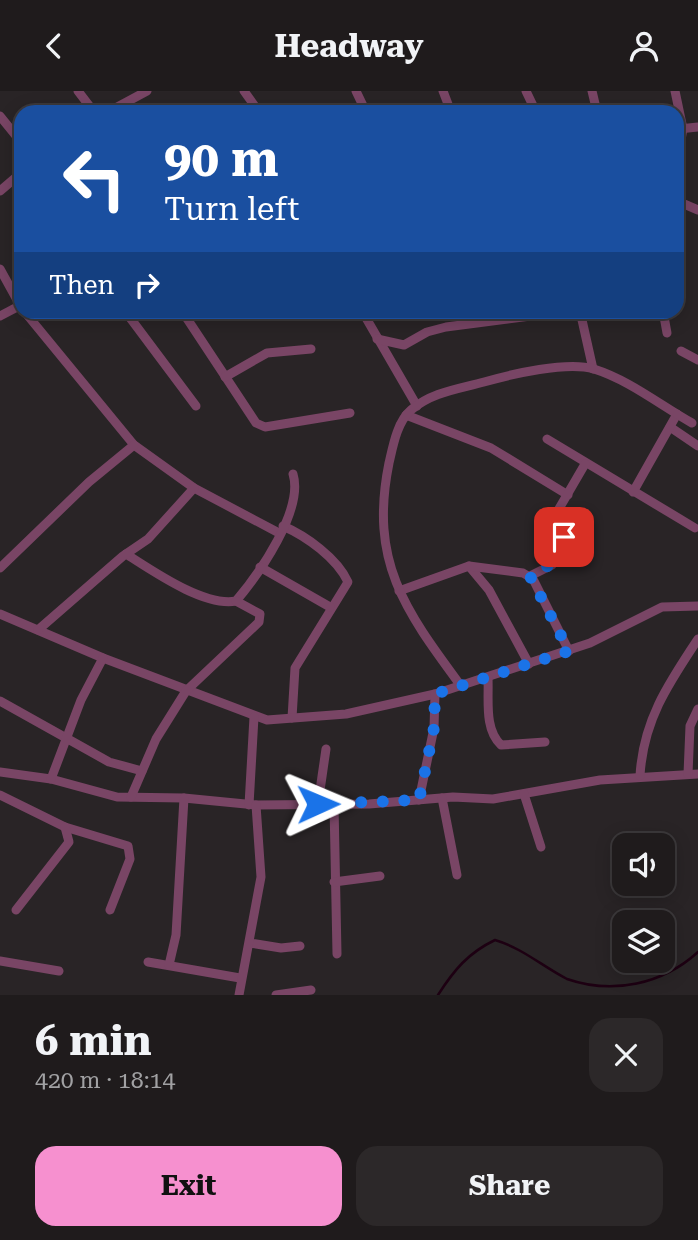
<!DOCTYPE html>
<html lang="en">
<head>
<meta charset="utf-8">
<style>
  :root { --surface:#1f1b1c; --page:#2c2829; --text:#f1f3f6; --muted:#a1a1a3; --line:#3c393b; --accent:#f690cf }
  body { margin:0; font-family:"Roboto Serif",serif; background:var(--page); color:var(--text); height:100vh; display:flex; flex-direction:column; font-size:26px; white-space:nowrap }
  * { box-sizing:border-box; margin:0 }
  p { font-size:23px; color:var(--muted) }
  .icon { flex:none; width:38px; height:38px; fill:none; stroke:currentColor; stroke-width:2; stroke-linecap:round; stroke-linejoin:round }
  .map { position:relative; height:904px; overflow:hidden }
  .panel { display:flex; flex-direction:column; background:var(--surface); flex:1 }
  .panel>* { flex:none }
  .hud { position:absolute; left:14px; top:14px; width:670px; height:214px; border-radius:21px; box-shadow:0 4px 18px #0003,0 0 0 2px var(--line); background:#1a4fa0; color:#fff; overflow:hidden }
  .tools { position:absolute; left:612px; top:742px; display:grid; gap:14px }
  .tools a { display:grid; place-items:center; width:63px; height:63px; border-radius:14px; background:var(--surface); box-shadow:0 4px 18px #0003,0 0 0 2px var(--line); font-size:35px }
  .pin { position:absolute; display:grid; place-items:center; width:60px; height:60px; color:#fff; margin:-30px; border-radius:14px; box-shadow:0 4px 10px #0006 }
  .me { position:absolute; width:77px; margin:-38px; rotate:89deg; stroke-linejoin:round; filter:drop-shadow(0 0 5px #0008) }
  .turn { display:flex; align-items:center; gap:24px; height:147px; padding:0 35px; font-size:32px }
  .turn .icon { width:91px; height:91px; stroke-width:2.5 }
  .turn b { display:block; font-size:49px; line-height:60px }
  .then { display:flex; align-items:center; height:66px; padding:0 35px; background:#0003; gap:14px; font-size:26px }
  .round { display:grid; place-items:center; flex:none; width:74px; height:74px; border-radius:21px; background:var(--page) }
  .headline { display:flex; align-items:center; justify-content:space-between; height:119px; padding:0 35px }
  h1 { font-size:42px; font-weight:700; line-height:52px }
  .button { display:flex; gap:14px; margin-top:auto; padding:14px 35px }
  .button a { flex:1; height:80px; border-radius:21px; background:var(--accent); color:#111; font-size:28px; font-weight:700; line-height:80px; text-align:center }
  .button a+a { background:var(--page); color:var(--text) }
  header { display:flex; justify-content:space-between; align-items:center; height:91px; padding:0 35px; background:var(--surface); font-size:32px; font-weight:700 }
  .map>svg:first-child { display:block }
  .lines { fill:none; stroke-linecap:round; stroke-linejoin:round }
  .stream { stroke:#1d0012; stroke-width:2.5 }
  .minor { stroke:#794565; stroke-width:9 }
  .route { stroke:#1a73e8; stroke-width:12; stroke-dasharray:0 21.6 }
</style>
</head>
<body>
<header><svg class="icon" aria-label="back" viewBox="0 0 24 24"><path d="M15 5l-7 7 7 7"/></svg>Headway<svg class="icon" aria-label="person" viewBox="0 0 24 24"><circle cx="12" cy="8" r="4"/><path d="M4 21q1-7 8-7t8 7"/></svg></header>
<div class="map">
<svg width="698" height="904" viewBox="0 0 698 904">
  <rect width="100%" height="100%" fill="#292426"/>
  <g class="lines">
    <path class="stream" d="M438,904C454,879 468,862 495,849C522,857 542,875 567,888C613,904 663,893 698,861"/>
    <g class="minor">
      <path d="M78,0L94,21"/>
      <path d="M244,0L259,21"/>
      <path d="M356,0L366,21"/>
      <path d="M443,0L451,21"/>
      <path d="M526,0L536,21"/>
      <path d="M592,0L597,21"/>
      <path d="M675,0L683,38L677,70"/>
      <path d="M108,21L147,0"/>
      <path d="M0,25L21,51"/>
      <path d="M679,38L698,36"/>
      <path d="M0,100L21,82"/>
      <path d="M677,110L698,119"/>
      <path d="M0,178L21,216"/>
      <path d="M24,220L134,354L194,397L279,442"/>
      <path d="M125,220L196,315"/>
      <path d="M182,220L256,332L265,336L350,322"/>
      <path d="M362,220L417,315"/>
      <path d="M580,220L593,278"/>
      <path d="M663,220L667,242"/>
      <path d="M0,225L21,214"/>
      <path d="M377,248L404,254L427,241L446,236L569,220"/>
      <path d="M681,260L698,269"/>
      <path d="M225,286L267,262L311,258"/>
      <path d="M406,324L491,357L568,404"/>
      <path d="M670,336L698,355"/>
      <path d="M547,348L695,437"/>
      <path d="M633,401L677,323"/>
      <path d="M283,435C306,445 337,467 348,491L295,577L292,627"/>
      <path d="M126,463C153,480 204,516 236,510C259,483 304,419 293,383"/>
      <path d="M469,475L489,499L529,573"/>
      <path d="M260,476L330,516"/>
      <path d="M0,477L89,391L134,354"/>
      <path d="M530,485L552,474L564,452L553,428L585,373"/>
      <path d="M399,500L469,475L523,482L533,488L569,560"/>
      <path d="M0,523L103,567L267,629L346,623L435,603L590,552L662,516L698,515"/>
      <path d="M38,539L123,465L148,448L194,397"/>
      <path d="M488,587C489,609 484,638 501,654L545,651"/>
      <path d="M461,595C405,519 369,471 389,372C393,355 397,331 411,319C432,301 459,298 484,291C512,283 567,270 594,278C629,289 660,314 692,332"/>
      <path d="M0,610L109,671L142,680"/>
      <path d="M0,681L51,688L117,706L184,707L256,714L369,713L453,706L493,708L600,689L698,683"/>
      <path d="M688,683L690,635L698,618"/>
      <path d="M640,685C643,630 668,593 698,548"/>
      <path d="M51,688L81,609L103,567"/>
      <path d="M524,703L541,756"/>
      <path d="M0,704L65,736L128,755L130,768L110,819"/>
      <path d="M131,706L156,648L186,600L259,531L260,523L236,510"/>
      <path d="M442,707L457,784"/>
      <path d="M419,709L434,637L435,603"/>
      <path d="M318,713L326,658"/>
      <path d="M334,713L337,863"/>
      <path d="M249,714L254,626"/>
      <path d="M334,791L380,785"/>
      <path d="M16,819L69,751L65,736"/>
      <path d="M250,852L281,857L300,855"/>
      <path d="M0,870L59,880"/>
      <path d="M148,871L240,887"/>
      <path d="M169,874L176,844L184,707"/>
      <path d="M239,904L261,786L256,714"/>
      <path d="M276,904L311,899"/>
    </g>
  </g>
  <g class="lines">
    <path class="route" d="M318,713L419,709L434,637L435,603L569,560L530,485C546,477 565,467 564,446"/>
  </g>
</svg>
<div class="tools">
<a><svg class="icon" aria-label="sound" viewBox="0 0 24 24"><path d="M4 9h4l5-4v14l-5-4H4zM17 9q2 3 0 6"/></svg></a>
<a><svg class="icon" aria-label="layers" viewBox="0 0 24 24"><path d="M12 4l9 5-9 5-9-5zM3 14l9 5 9-5"/></svg></a>
</div>
<div class="pin" style="left:564px;top:446px;background:#d93025"><svg class="icon" aria-label="arrive" viewBox="0 0 24 24"><path d="M6 21V4h12l-3 4 3 4H6"/></svg></div>
<svg class="me" style="left:318px;top:713px" viewBox="-20 -20 40 40"><path d="M0-17L14 15 0 8-14 15z" fill="#1a73e8" stroke="#fff" stroke-width="4"/></svg>
<div class="hud">
<div class="turn"><svg class="icon" aria-label="left" viewBox="0 0 24 24"><path d="M17 20v-9H6M10 6l-5 5 5 5"/></svg><div><b>90 m</b>Turn left</div></div>
<div class="then">Then<svg class="icon" aria-label="right" viewBox="0 0 24 24"><path d="M7 20v-9h11M14 6l5 5-5 5"/></svg></div>
</div>
</div>
<section class="panel">
<div class="headline"><div><h1>6 min</h1><p>420 m · 18:14</p></div><a class="round"><svg class="icon" aria-label="close" viewBox="0 0 24 24"><path d="M6 6l12 12M18 6L6 18"/></svg></a></div>
<div class="button"><a>Exit</a><a>Share</a></div>
</section>
</body>
</html>
